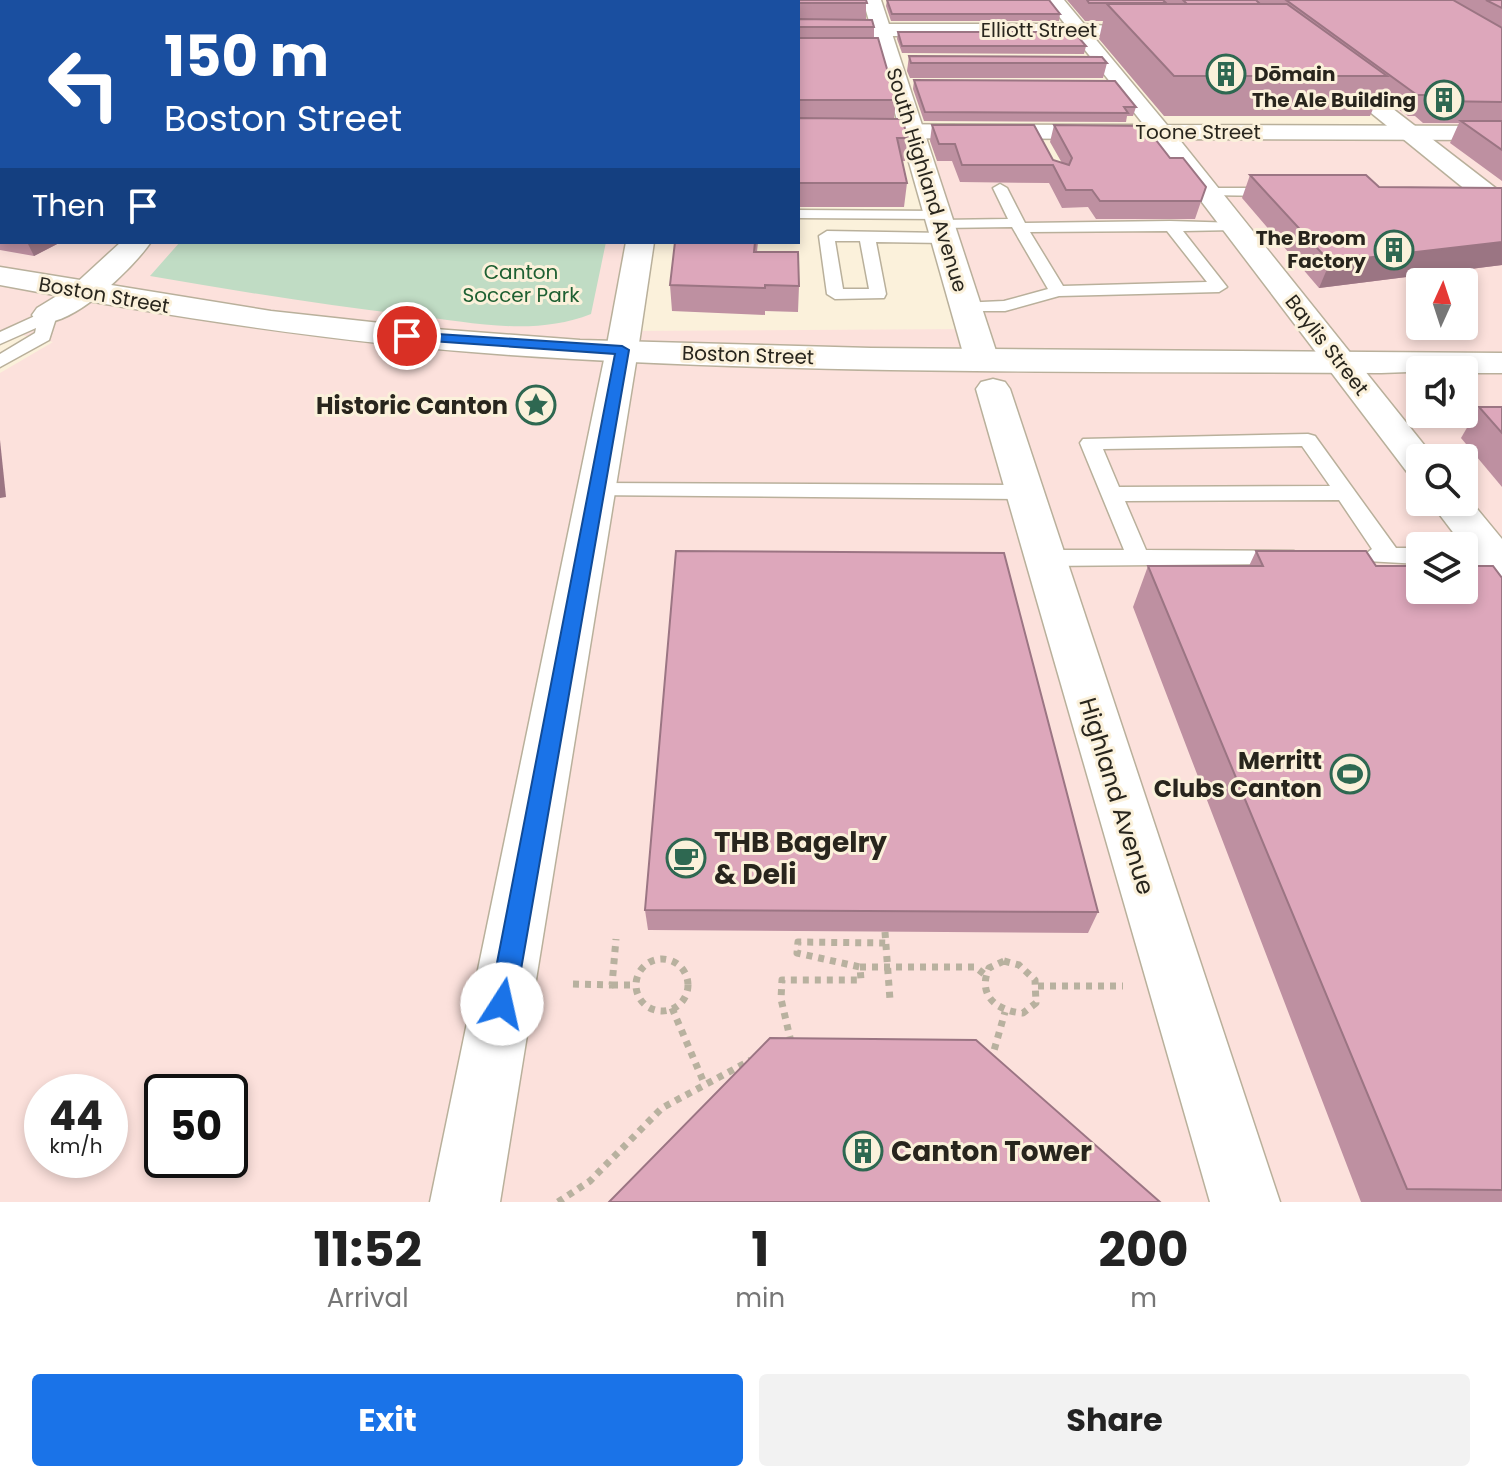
<!DOCTYPE html>
<html lang="en">
<head>
<meta charset="utf-8">
<style>
  :root { --surface:#fff; --page:#f2f2f2; --text:#222; --muted:#767676; --accent:#1a73e8 }
  body { margin:0; font-family:Poppins,sans-serif; background:var(--page); color:var(--text); height:100vh; display:flex; flex-direction:column; font-size:30px; white-space:nowrap }
  * { box-sizing:border-box; margin:0 }
  p { font-size:26px; color:var(--muted) }
  .icon { flex:none; width:44px; height:44px; fill:none; stroke:currentColor; stroke-width:2; stroke-linecap:round; stroke-linejoin:round }
  .map { position:relative; height:1202px; overflow:hidden }
  .sheet { display:flex; flex-direction:column; background:var(--surface); flex:1 }
  .sheet>* { flex:none }
  .hud { position:absolute; left:0px; top:0px; width:800px; height:244px; box-shadow:0 4px 12px #0003; background:#1a4fa0; color:#fff; overflow:hidden }
  .needle { width:52px; rotate:3deg }
  .tools { position:absolute; left:1406px; top:268px; display:grid; gap:16px }
  .tools a { display:grid; place-items:center; width:72px; height:72px; border-radius:8px; background:var(--surface); box-shadow:0 4px 12px #0003; font-size:40px }
  .speed { position:absolute; left:24px; top:1074px; display:flex; gap:16px; font-size:40px; font-weight:700; text-align:center }
  .speed>* { display:grid; place-content:center; width:104px; height:104px; border-radius:50%; background:var(--surface); box-shadow:0 4px 12px #0003; line-height:1 }
  .speed small { font-size:20px; font-weight:400 }
  .speed .limit { border:4px solid #111; border-radius:12px; background:#fff; color:#111 }
  .pin { position:absolute; display:grid; place-items:center; width:68px; height:68px; color:#fff; margin:-34px; border:4px solid #fff; border-radius:50%; box-shadow:0 2px 8px #0007 }
  .me { position:absolute; width:88px; margin:-44px; rotate:10deg; stroke-linejoin:round; filter:drop-shadow(0 0 6px #0008) }
  .turn { display:flex; align-items:center; gap:28px; height:168px; padding:0 32px; font-size:36px }
  .turn .icon { width:104px; height:104px; stroke-width:2.5 }
  .turn b { display:block; font-size:56px; line-height:68px }
  .then { display:flex; align-items:center; height:76px; padding:0 32px; background:#0003; gap:16px; font-size:30px }
  .eta { display:flex; justify-content:space-evenly; align-items:center; height:136px; text-align:center }
  .eta b { font-size:48px; font-weight:700; line-height:56px }
  .primary-button { display:flex; gap:16px; margin-top:auto; padding:16px 32px }
  .primary-button a { flex:1; height:92px; border-radius:8px; background:var(--accent); color:#fff; font-size:32px; font-weight:700; line-height:92px; text-align:center }
  .primary-button a+a { background:var(--page); color:var(--text) }
  .map>svg:first-child { display:block }
  .commercial { fill:#fce1dc; fill-rule:evenodd }
  .green { fill:#c0dcc4 }
  .lines { fill:none; stroke-linecap:round; stroke-linejoin:round }
  .lane-casing { stroke:#b9b09b; stroke-width:3 }
  .street-casing { stroke:#b9b09b; stroke-width:3 }
  .secondary-casing { stroke:#b9b09b; stroke-width:3 }
  .primary-casing { stroke:#b9b09b; stroke-width:3 }
  .path { stroke:#b8b19f; stroke-width:7; stroke-dasharray:6 6; stroke-linecap:butt }
  .lane { fill:#fff; fill-rule:evenodd }
  .street { fill:#fff; fill-rule:evenodd }
  .secondary { fill:#fff; fill-rule:evenodd }
  .primary { fill:#fff; fill-rule:evenodd }
  .wall { fill:#be90a1 }
  .shaded-wall { fill:#9b7583 }
  .building { fill:#dda7bb; stroke:#9b7583; stroke-width:2 }
  .route { fill:#1a73e8; stroke:#114b97; stroke-width:2 }
  .labels { text-anchor:middle; dominant-baseline:central; stroke-width:6; stroke-linejoin:round; paint-order:stroke }
  .far-street-label { font-size:20px; fill:#28251d; stroke:#fbf1db }
  .far-poi-label { font-size:20px; font-weight:bold; fill:#28251d; stroke:#fbf1db; text-anchor:end }
  .far-park-label { font-size:20px; fill:#1e6032; stroke:#fbf1db }
  .poi-label { font-size:24px; font-weight:bold; fill:#28251d; stroke:#fbf1db; text-anchor:end }
  .street-label { font-size:24px; fill:#28251d; stroke:#fbf1db }
  .near-poi-label { font-size:28px; font-weight:bold; fill:#28251d; stroke:#fbf1db; text-anchor:start }
</style>
</head>
<body>
<div class="map">
<svg width="1502" height="1202" viewBox="0 0 1502 1202">
  <rect width="100%" height="100%" fill="#fbf1db"/>
  <path class="commercial" d="M1245,0H1435L1502,37V1202H0V373L53,342L0,330V80L2,242H643L628,331L975,329L923,161H1050L1060,178L1161,131L1407,132ZM1420,282H1464V326H1420ZM1420,370H1464V414H1420ZM1420,458H1464V502H1420ZM1420,546H1464V590H1420ZM42,1092H110V1160H42ZM162,1092H230V1160H162Z"/>
  <path class="green" d="M180,242H606L591,314C533,337 470,322 410,315C323,305 237,291 150,276Z"/>
  <g class="lines">
    <g class="lane-casing">
      <g id="lane">
        <path d="M1000,184L1007,188L1025,223L1170,221L1240,223V229L1235,230L1183,231L1227,287L1219,292L1059,296L1005,311H960L958,307L960,303L1004,301L1048,289L1012,227L941,228L934,224L941,220L1008,219L993,188ZM1167,231L1207,282L1063,286L1030,232Z"/>
        <path d="M1209,188H1275L1282,192L1275,196L1204,195L1202,192Z"/>
        <path d="M798,210L938,211L945,215L938,219L798,218Z"/>
        <path d="M827,231L945,233L953,238L945,243L876,242L886,294L884,298L835,299L827,294L819,236ZM835,241H860L869,289H843Z"/>
        <path d="M48,310L57,315L49,340L0,367V354L35,333L36,328L0,344V332Z"/>
        <path d="M1308,434L1315,436L1396,548H1420V564L1366,561L1363,556L1372,549L1339,500L1125,501L1146,550L1294,551L1297,556L1294,561L1286,564L1043,566L1035,563L1032,558L1035,553L1043,550H1124L1080,443L1083,439ZM1302,446L1330,486L1119,487L1103,449Z"/>
        <path d="M596,483L1023,485L1034,492L1023,499L588,495L585,490L588,485Z"/>
        <path d="M1464,549L1502,552V564L1464,565Z"/>
      </g>
    </g>
    <g class="street-casing">
      <g id="street">
        <path d="M1046,0H1064L1084,24L1108,26L1110,30L1108,34L1093,36L1167,125L1502,126V140L1179,139L1433,456L1435,458H1420V475L1407,472L1154,139L798,138V124L1144,125L1074,36H798V24H1065Z"/>
        <path d="M626,242H654L638,350L634,357L622,360L610,357L606,350Z"/>
        <path d="M993,379L1005,382L1010,389L1280,1202H1210L976,389L981,382Z"/>
        <path d="M1464,493L1502,539V581L1487,577L1430,502H1464Z"/>
      </g>
    </g>
    <g class="secondary-casing">
      <g id="secondary">
        <path d="M863,0H881L999,360L994,367L982,370L970,367L965,360Z"/>
        <path d="M121,242H151C133,268 70,330 37,322L32,315L37,308L73,286Z"/>
        <path d="M622,340L634,343L638,350L500,1202H430L606,350L610,343Z"/>
      </g>
    </g>
    <g class="primary-casing">
      <g id="primary">
        <path d="M1232,0H1252L1502,193V214L1493,212Z"/>
        <path d="M0,267L271,311L435,329L580,340L871,348L1502,353V373H1464V370L1381,373C1091,371 800,375 510,355C339,343 169,317 0,285Z"/>
      </g>
    </g>
    <g class="path">
      <path d="M885,932L890,1000"/>
      <circle cx="662" cy="985" r="26"/>
      <path d="M1004,961L1019,965L1035,980L1036,1003L1023,1013C996,1011 977,995 989,968Z"/>
      <path d="M860,967H975L984,974"/>
      <path d="M573,984L612,985L616,939"/>
      <path d="M612,985H635"/>
      <path d="M1038,986H1123"/>
      <path d="M672,1008L704,1083"/>
      <path d="M791,1042L781,999L782,980H861L860,967L797,953L798,942L886,943"/>
      <path d="M991,1061L1005,1012"/>
      <path d="M558,1202L590,1181L662,1108L751,1060"/>
    </g>
    <use href="#lane" class="lane"/>
    <use href="#street" class="street"/>
    <use href="#secondary" class="secondary"/>
    <use href="#primary" class="primary"/>
  </g>
  <g class="wall">
    <path d="M0,0H866V20H872L874,27V38H878L896,100L894,119H902L908,138L905,161H902L907,183L904,207H798V2H2V80H0Z"/>
    <path d="M887,0L1060,14L1059,21H891L886,6Z"/>
    <path d="M1067,0H1502V181L1450,143L1459,123H1423L1415,116H1408L1379,95L1370,116H1164L1099,39L1103,21H1085Z"/>
    <path d="M898,32L1086,46L1084,54L902,53L897,39Z"/>
    <path d="M909,56L1107,63L1103,78H910L907,71Z"/>
    <path d="M914,80L1136,107L1133,116H1127L1126,122L924,121L913,89Z"/>
    <path d="M2,90V242H61L34,256L0,250V91Z"/>
    <path d="M932,125L1062,163L1050,142L1054,125L1170,158L1206,187L1195,219H1096L1088,207L1062,208L1049,183L960,182L952,161H937L930,141Z"/>
    <path d="M1250,175L1379,187L1502,188V265L1319,288L1242,198Z"/>
    <path d="M675,242H758L757,252L799,286L798,312L765,311V315L672,311L670,285Z"/>
    <path d="M1479,407H1502V487L1461,438Z"/>
    <path d="M1256,551L1376,566L1502,578V1202H1361L1133,607L1148,566H1249Z"/>
    <path d="M645,910L1098,912L1088,933L648,930Z"/>
  </g>
  <g class="shaded-wall">
    <path d="M27,242H61L34,256Z"/>
    <path d="M1502,242V265L1319,288L1330,262Z"/>
    <path d="M0,440L6,497L0,498Z"/>
  </g>
  <g class="building">
    <path d="M0,0H866L867,3H799L798,5V2H2V60H0Z"/>
    <path d="M887,0H1049L1060,14H892Z"/>
    <path d="M1087,0H1163L1166,3H1089Z"/>
    <path d="M1183,0H1256L1260,4H1187Z"/>
    <path d="M1286,0H1453L1502,28V102L1433,101L1424,95H1417Z"/>
    <path d="M1486,0H1502V8Z"/>
    <path d="M1107,4H1287L1387,76H1174Z"/>
    <path d="M798,19L872,20L874,27H799L798,28Z"/>
    <path d="M898,32H1074L1086,46H902Z"/>
    <path d="M798,38H878L896,100H798Z"/>
    <path d="M909,56L1102,57L1107,63H911Z"/>
    <path d="M914,80L1115,81L1136,107H1124L1128,113L925,112Z"/>
    <path d="M2,90V228L0,227V91Z"/>
    <path d="M798,118L902,119L908,138H897L907,183H798Z"/>
    <path d="M1461,121H1502V150Z"/>
    <path d="M932,125H1034L1053,160L1069,165L1072,158L1054,125L1145,126L1170,158H1183L1206,187L1201,201H1100L1092,190H1066L1053,165H962L955,144H939Z"/>
    <path d="M1250,175H1366L1379,187L1500,188H1502V242L1330,262Z"/>
    <path d="M675,242H755L754,252H798L799,286L765,285V288L670,285Z"/>
    <path d="M1479,407H1502V433Z"/>
    <path d="M676,551L1004,553L1098,912L645,910Z"/>
    <path d="M1256,551H1366L1376,566H1420V590H1464V566H1493L1502,578V1190L1407,1189L1148,566H1263Z"/>
    <path d="M770,1038L976,1040L1160,1202H609Z"/>
  </g>
  <path class="route" d="M407,332L622,346L629,350L515,1004L511,1013L502,1017L493,1013L489,1004L615,354L402,339L400,336Z"/>
  <defs>
    <g id="building-ring" transform="scale(2)"><circle r="9.5" fill="#fbf1db" stroke="#2e6851" stroke-width="1.5"/><path d="M-4-6H4V6H1V3H-1V6H-4ZM-2.5-4.3h1.7v1.8h-1.7ZM.8-4.3h1.7v1.8H.8ZM-2.5-1h1.7V.8h-1.7ZM.8-1h1.7V.8H.8Z" fill="#2e6851"/></g>
    <g id="sight-ring" transform="scale(2)"><circle r="9.5" fill="#fbf1db" stroke="#2e6851" stroke-width="1.5"/><path d="M0-6L1.8-2.2L6-1.7L2.9 1.2L3.7 5.4L0 3.3L-3.7 5.4L-2.9 1.2L-6-1.7L-1.8-2.2Z" fill="#2e6851"/></g>
    <g id="stadium-ring" transform="scale(2)"><circle r="9.5" fill="#fbf1db" stroke="#2e6851" stroke-width="1.5"/><path d="M0-5a6.5 5 0 1 0 0 10a6.5 5 0 1 0 0-10ZM-3.5-1.8h7v3.6h-7Z" fill="#2e6851"/></g>
    <g id="cafe-ring" transform="scale(2)"><circle r="9.5" fill="#fbf1db" stroke="#2e6851" stroke-width="1.5"/><path d="M-5.5-4.5H6V0H3Q3 3.5 0 3.5H-2.5Q-5.5 3.5-5.5 0ZM3-3.2v2h1.7v-2ZM-6 4.5H4V6H-6Z" fill="#2e6851"/></g>
  </defs>
  <g fill-rule="evenodd">
    <use href="#building-ring" x="1226" y="74"/>
    <use href="#building-ring" x="1444" y="100"/>
    <use href="#building-ring" x="1394" y="250"/>
    <use href="#sight-ring" x="536" y="405"/>
    <use href="#stadium-ring" x="1350" y="774"/>
    <use href="#cafe-ring" x="686" y="858"/>
    <use href="#building-ring" x="863" y="1151"/>
  </g>
  <g class="labels">
    <g class="far-street-label">
      <text x="1039" y="30">Elliott Street</text>
      <text x="1198" y="132">Toone Street</text>
      <text transform="translate(927 180) rotate(73)">South Highland Avenue</text>
      <text transform="translate(104 295) rotate(10)">Boston Street</text>
      <text transform="translate(1327 345) rotate(52)">Baylis Street</text>
      <text transform="translate(748 355) rotate(2)">Boston Street</text>
    </g>
    <g class="far-poi-label">
      <text x="1254" y="74" text-anchor="start">Dōmain</text>
      <text x="1416" y="100">The Ale Building</text>
      <text x="1366" y="238">The Broom<tspan x="1366" dy="23">Factory</tspan></text>
    </g>
    <g class="far-park-label">
      <text x="521" y="272">Canton<tspan x="521" dy="23">Soccer Park</tspan></text>
    </g>
    <g class="poi-label">
      <text x="508" y="405">Historic Canton</text>
      <text x="1322" y="760">Merritt<tspan x="1322" dy="28">Clubs Canton</tspan></text>
    </g>
    <g class="street-label">
      <text transform="translate(1117 796) rotate(73)">Highland Avenue</text>
    </g>
    <g class="near-poi-label">
      <text x="714" y="842">THB Bagelry<tspan x="714" dy="32">&amp; Deli</tspan></text>
      <text x="891" y="1151">Canton Tower</text>
    </g>
  </g>
</svg>
<div class="tools">
<a><svg class="needle" viewBox="-14 -14 28 28"><path d="M0-13l5 13h-10z" fill="#e53935"/><path d="M0 13l5-13h-10z" fill="#767676"/></svg></a>
<a><svg class="icon" aria-label="sound" viewBox="0 0 24 24"><path d="M4 9h4l5-4v14l-5-4H4zM17 9q2 3 0 6"/></svg></a>
<a><svg class="icon" aria-label="search" viewBox="0 0 24 24"><circle cx="10" cy="10" r="6"/><path d="M15 15l6 6"/></svg></a>
<a><svg class="icon" aria-label="layers" viewBox="0 0 24 24"><path d="M12 4l9 5-9 5-9-5zM3 14l9 5 9-5"/></svg></a>
</div>
<div class="speed"><div>44<small>km/h</small></div><div class="limit">50</div></div>
<div class="pin" style="left:407px;top:336px;background:#d93025"><svg class="icon" aria-label="arrive" viewBox="0 0 24 24"><path d="M6 21V4h12l-3 4 3 4H6"/></svg></div>
<svg class="me" style="left:502px;top:1004px" viewBox="-20 -20 40 40"><circle r="19" fill="#fff"/><path d="M0-13L10 11 0 6-10 11z" fill="#1a73e8"/></svg>
<div class="hud">
<div class="turn"><svg class="icon" aria-label="left" viewBox="0 0 24 24"><path d="M17 20v-9H6M10 6l-5 5 5 5"/></svg><div><b>150 m</b>Boston Street</div></div>
<div class="then">Then<svg class="icon" aria-label="arrive" viewBox="0 0 24 24"><path d="M6 21V4h12l-3 4 3 4H6"/></svg></div>
</div>
</div>
<section class="sheet">
<div class="eta">
<div><b>11:52</b><p>Arrival</p></div>
<div><b>1</b><p>min</p></div>
<div><b>200</b><p>m</p></div>
</div>
<div class="primary-button"><a>Exit</a><a>Share</a></div>
</section>
</body>
</html>
